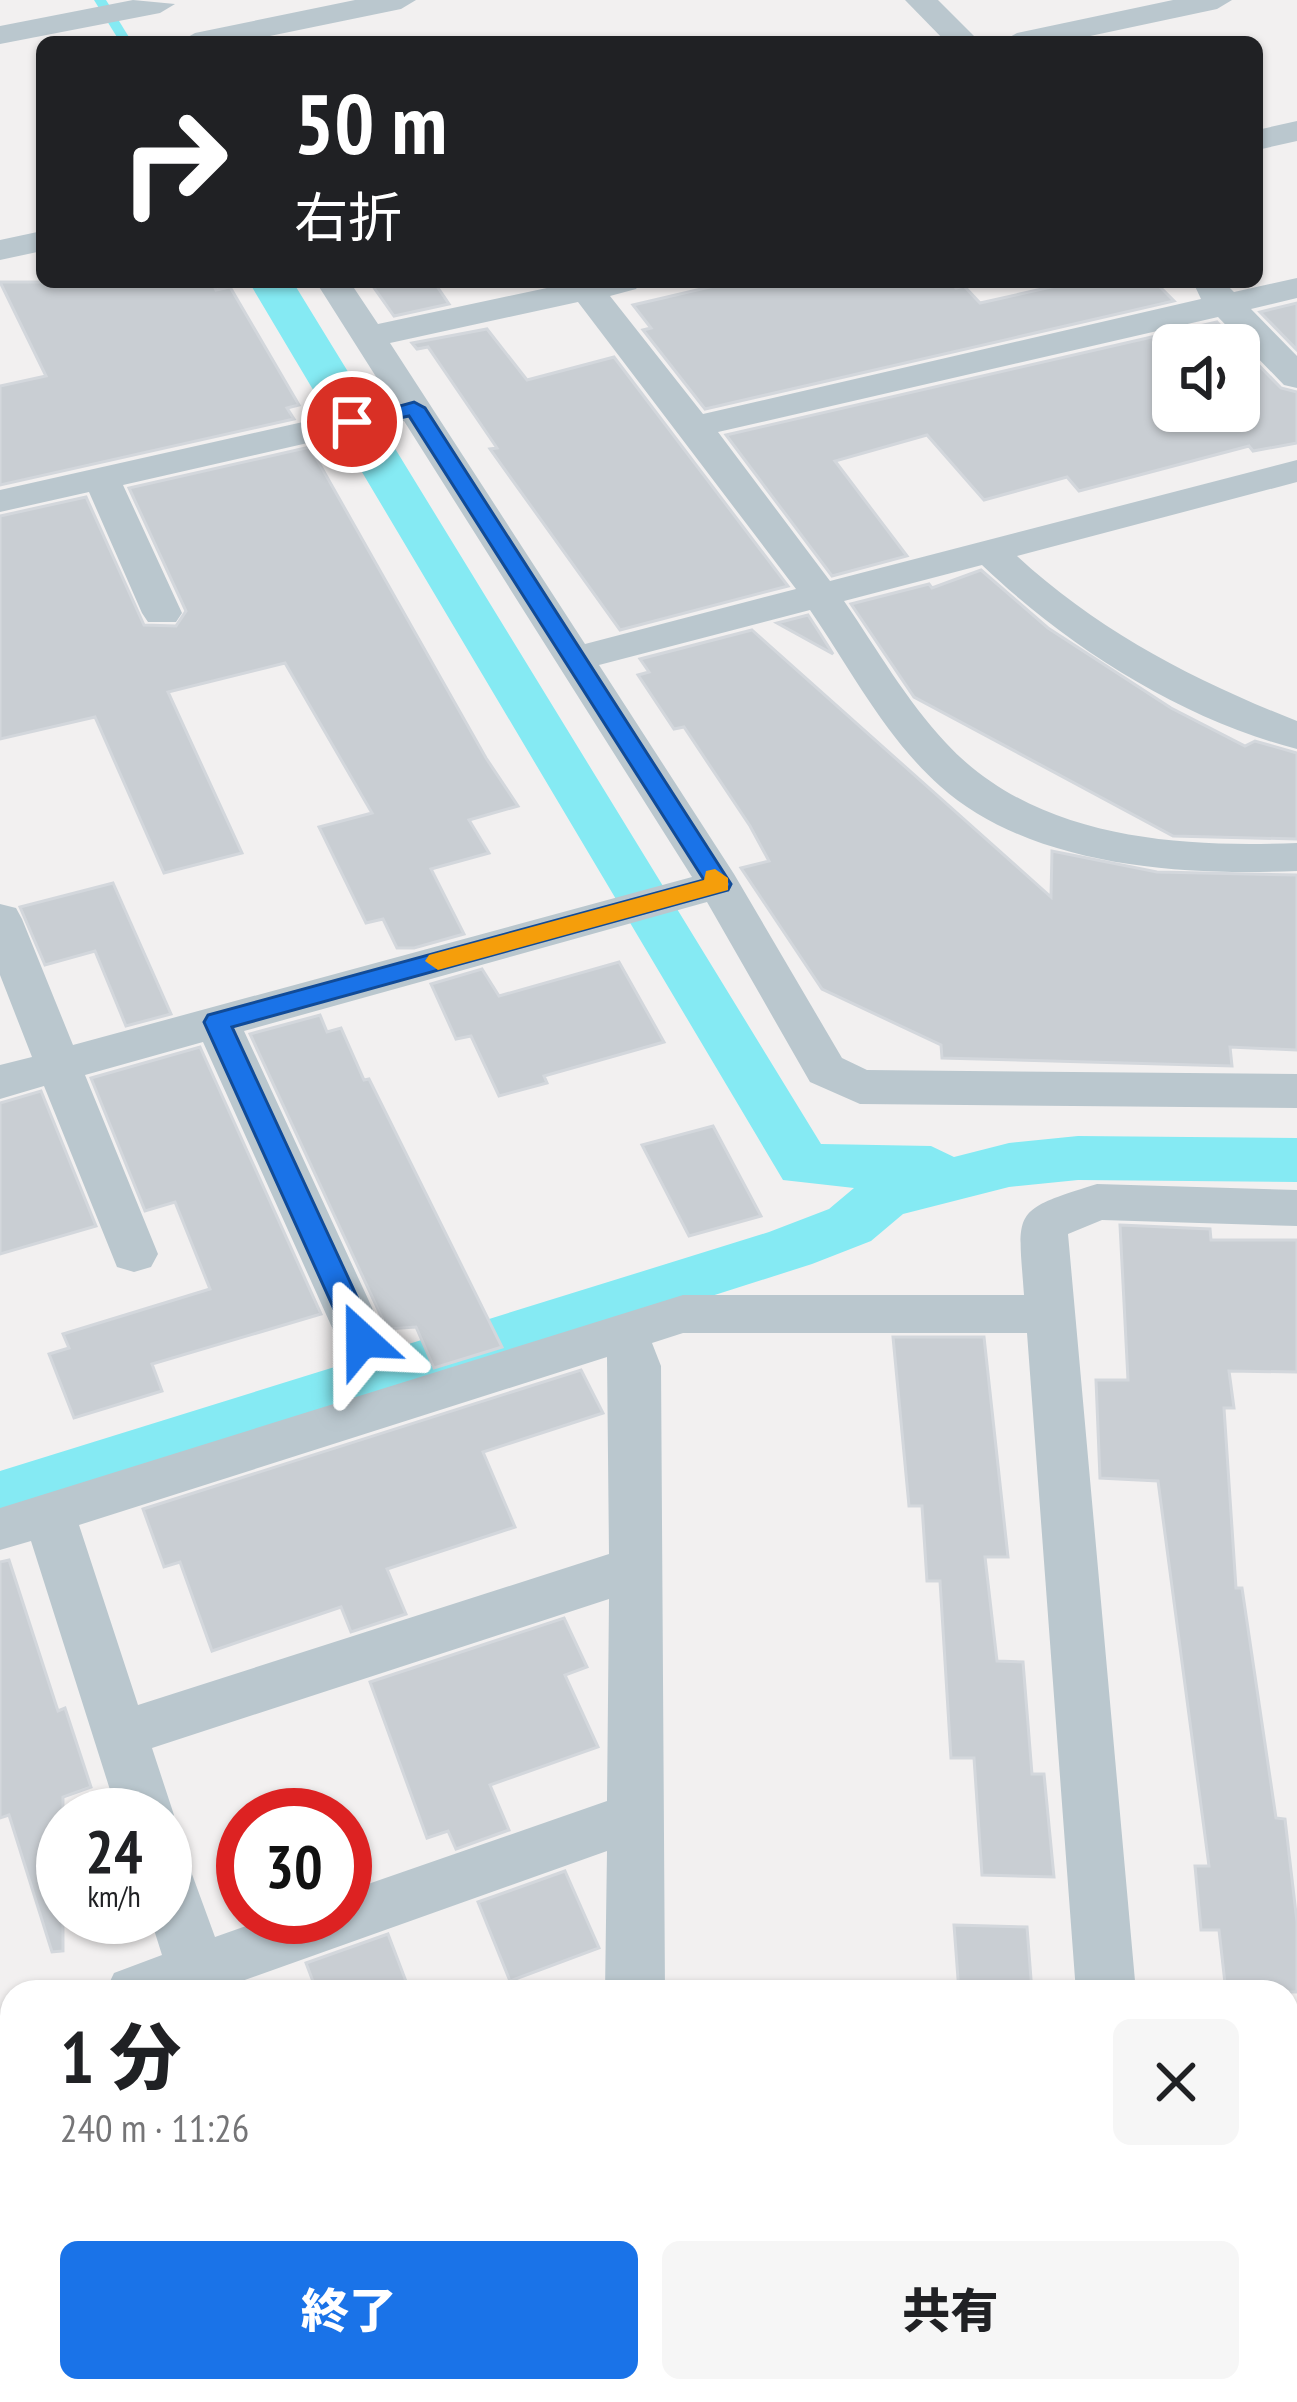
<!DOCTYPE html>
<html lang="ja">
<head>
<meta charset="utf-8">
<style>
  :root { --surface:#fff; --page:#f6f6f6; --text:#202124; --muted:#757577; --accent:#1a73e8 }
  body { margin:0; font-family:"PT Sans Narrow","Noto Sans JP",sans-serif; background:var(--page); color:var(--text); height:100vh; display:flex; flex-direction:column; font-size:45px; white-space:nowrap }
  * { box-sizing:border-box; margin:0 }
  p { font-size:39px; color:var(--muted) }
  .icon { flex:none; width:66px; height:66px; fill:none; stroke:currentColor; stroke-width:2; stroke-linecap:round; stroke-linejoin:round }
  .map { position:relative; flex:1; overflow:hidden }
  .details { position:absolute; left:0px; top:1980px; width:1299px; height:423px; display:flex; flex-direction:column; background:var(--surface); border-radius:36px 36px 0 0; box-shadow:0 3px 9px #0004 }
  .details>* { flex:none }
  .hud { position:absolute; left:36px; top:36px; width:1227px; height:252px; border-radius:18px; box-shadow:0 3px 9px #0004; background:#202124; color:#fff; overflow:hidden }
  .tools { position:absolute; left:1152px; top:324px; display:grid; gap:24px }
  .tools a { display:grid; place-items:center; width:108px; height:108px; border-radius:18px; background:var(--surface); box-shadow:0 3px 9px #0004; font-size:60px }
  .speed { position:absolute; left:36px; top:1788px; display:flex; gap:24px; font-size:60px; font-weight:700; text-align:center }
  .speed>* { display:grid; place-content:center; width:156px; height:156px; border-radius:50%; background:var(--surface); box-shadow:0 3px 9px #0004; line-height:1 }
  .speed small { font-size:30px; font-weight:400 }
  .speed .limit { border:18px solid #d22; background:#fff; color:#111 }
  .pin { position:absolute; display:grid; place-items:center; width:102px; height:102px; color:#fff; margin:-51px; border:6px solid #fff; border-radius:50%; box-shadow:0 3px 12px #0007 }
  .me { position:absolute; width:132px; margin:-66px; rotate:336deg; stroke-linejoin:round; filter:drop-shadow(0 0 9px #0008) }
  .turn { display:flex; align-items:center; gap:42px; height:252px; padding:0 60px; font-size:54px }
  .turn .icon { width:156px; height:156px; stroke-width:2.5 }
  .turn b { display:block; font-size:84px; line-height:102px }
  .round { display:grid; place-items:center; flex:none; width:126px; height:126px; border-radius:18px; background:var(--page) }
  .overview { display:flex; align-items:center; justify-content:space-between; height:204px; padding:0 60px }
  h1 { font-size:72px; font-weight:800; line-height:90px }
  .action { display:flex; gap:24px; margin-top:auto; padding:24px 60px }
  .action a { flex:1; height:138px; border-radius:18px; background:var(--accent); color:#fff; font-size:48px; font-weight:800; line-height:138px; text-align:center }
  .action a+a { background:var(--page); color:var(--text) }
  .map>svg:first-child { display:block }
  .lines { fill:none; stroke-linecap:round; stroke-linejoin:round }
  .stream { fill:#85eaf3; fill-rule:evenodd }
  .canal { fill:#85eaf3; fill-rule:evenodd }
  .building { fill:#c9ced3; stroke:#d3d7dc; stroke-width:3 }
  .street { fill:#bac7ce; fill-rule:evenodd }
  .route { fill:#1a73e8; stroke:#114b97; stroke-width:3 }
  .slow { fill:#f59e0b }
</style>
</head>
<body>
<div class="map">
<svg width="1297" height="2402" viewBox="0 0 1297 2402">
  <rect width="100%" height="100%" fill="#f2f0f0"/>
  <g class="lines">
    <path class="stream" d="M94,0H106L132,42H120Z"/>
    <path class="canal" d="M249,282H293L821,1144L931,1146L954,1157L1009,1143L1078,1136L1297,1138V1182L1078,1180L1009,1187L903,1214L871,1241L812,1264L0,1523V1471L769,1232L829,1209L854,1188L783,1180Z"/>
  </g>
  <g class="building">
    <path d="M0,282H212L216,290L230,287L299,405L287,408L294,419L0,485V386L46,376Z"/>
    <path d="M370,282H434L449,304L394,316Z"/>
    <path d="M731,282H950L956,288L964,286L980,303L1073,282H1155L1174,301L705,409L643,330L651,328L633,305Z"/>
    <path d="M1297,303V350L1260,312Z"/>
    <path d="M1217,322L1239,345H1173V411H1239V345L1281,388L1297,392V443L1253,451L1249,446L1079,491L1067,477L984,500L927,435L835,461L907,556L832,576L726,435Z"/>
    <path d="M487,329L527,380L614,357L788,586L620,630L490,449L497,448L428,347L417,349L412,343Z"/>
    <path d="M310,447L486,758L518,806L469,820L489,853L431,869L464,934L414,948H397L383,919L366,923L319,827L372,813L285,663L168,692L242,853L164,873L95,717L0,739V516L86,497L144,625L176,626L186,611L129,488Z"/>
    <path d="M981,570L1048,628L1171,708L1245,746L1255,741L1297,753V839L1173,836L914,697L851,604L929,584L932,588Z"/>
    <path d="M808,615L821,635L833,654L777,623Z"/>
    <path d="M752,630L1051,897L1052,851L1157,872L1297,875V1050L1230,1047L1232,1066L942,1058L941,1045L822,989L741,868L769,861L750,826L684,727L674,729L638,675L649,672L640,659Z"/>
    <path d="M113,883L171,1014L126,1026L95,951L45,965L20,907Z"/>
    <path d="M619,962L664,1042L544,1076L547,1083L499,1096L471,1036L456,1039L431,984L482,969L499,996Z"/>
    <path d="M320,1015L327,1032L341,1028L364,1080L369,1079L502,1347L434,1368L416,1327L387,1329L250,1034Z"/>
    <path d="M200,1047L321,1314L152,1364L162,1391L74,1418L49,1354L69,1348L63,1334L210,1289L175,1202L145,1211L91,1078Z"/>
    <path d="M41,1091L96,1226L0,1254V1103Z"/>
    <path d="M713,1126L761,1216L689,1236L642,1145Z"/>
    <path d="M1120,1225L1210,1229L1211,1240H1297V1372L1229,1371L1234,1408H1224L1236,1588H1242L1276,1818L1285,1819L1297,1922V1992H1226L1219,1930H1201L1195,1866H1209L1158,1481L1100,1478L1096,1380H1128Z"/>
    <path d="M893,1337H984L1008,1557H985L997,1661L1023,1662L1032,1774H1044L1054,1877L982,1875L974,1758H951L940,1581H927L922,1506H909Z"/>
    <path d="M581,1370L603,1413L483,1452L515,1527L387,1569L406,1614L351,1632L341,1607L212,1651L180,1562L164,1567L143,1509Z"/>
    <path d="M9,1560L58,1711L65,1708L91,1787L63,1797V1951L52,1952L9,1815L0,1818V1562Z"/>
    <path d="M564,1618L587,1667L565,1675L598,1747L490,1785L509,1830L456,1849L448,1831L427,1838L370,1682Z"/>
    <path d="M565,1871L599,1948L510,1981L478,1902Z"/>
    <path d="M954,1925L1027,1927L1032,1992H959Z"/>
    <path d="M388,1934L410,1992H317L306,1963Z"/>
  </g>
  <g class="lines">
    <g class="street">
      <path d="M133,0L175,4L160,13L0,44V26Z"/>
      <path d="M355,0H416L401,9L241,42H179L195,33Z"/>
      <path d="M905,0H938L980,42H946Z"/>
      <path d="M1173,0H1232L1217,9L1062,42H1001L1017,33Z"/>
      <path d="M1297,121V141L1257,150V130Z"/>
      <path d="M42,231V251L0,260V240Z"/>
      <path d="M1297,278V298L1251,309L1297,356V388L1284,385L1218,317L718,432L830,581L1297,460V482L1017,556C1098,631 1195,681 1297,721V749C1181,719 1068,647 982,565L844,601C877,649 906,700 946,743C1034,838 1175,848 1297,843V871C1181,876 1031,867 940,786C886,738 851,670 810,610L599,665L734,874L842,1058L867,1070L1297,1074V1108L860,1104L810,1082L707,902L244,1031L387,1340L380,1354L362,1359L344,1354L203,1042L85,1075L158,1254L151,1267L134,1272L117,1267L44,1086L0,1099V1065L32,1057L0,975V904L16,908L22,919L73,1045L692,877L404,421L123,485L182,613L176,622H148L142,613L89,492L0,512V490L392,402L316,282H350L378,324L575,282H641L636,289L610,296L703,414L1201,299L1193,282H1224L1234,292ZM578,302L796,589L585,644L390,343Z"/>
      <path d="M1097,1184L1297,1190V1226L1102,1220L1068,1234L1136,1992H1076L1027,1333H683L652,1343L661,1366L665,1992H605L607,1851L211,1992H105L114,1973L162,1955L150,1917H165V1847L185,1855L215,1937L272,1917H345V1892L607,1801L609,1599L152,1748L174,1815L165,1833V1815H118L31,1541L0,1550V1508L683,1295H1024C1018,1210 1010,1211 1097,1184ZM607,1357L609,1554L138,1705L79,1525Z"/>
      <path d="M4,2011L12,2014V2094L0,2090Z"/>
      <rect x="1287" y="2072" width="10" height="58"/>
      <path d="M79,2391H145L148,2402H82Z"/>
      <path d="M917,2391H983L984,2402H918Z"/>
    </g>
  </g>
  <path class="route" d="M414,402L425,408L731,884L728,890L232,1027L377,1340L362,1351L348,1340L204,1022L208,1015L704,880L409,416L352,428L342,422Z"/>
  <path class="slow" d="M715,869L728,878V890L438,970L425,961L429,955L704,880L706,871Z"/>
</svg>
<div class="tools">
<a><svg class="icon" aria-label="sound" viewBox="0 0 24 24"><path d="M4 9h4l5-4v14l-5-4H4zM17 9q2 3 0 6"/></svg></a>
</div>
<div class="speed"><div>24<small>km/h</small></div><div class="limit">30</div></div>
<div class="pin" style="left:352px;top:422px;background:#d93025"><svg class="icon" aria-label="arrive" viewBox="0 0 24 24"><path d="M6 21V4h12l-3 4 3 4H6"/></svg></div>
<svg class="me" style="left:362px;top:1340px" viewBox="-20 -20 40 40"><path d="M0-17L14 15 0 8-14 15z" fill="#1a73e8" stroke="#fff" stroke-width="4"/></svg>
<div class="hud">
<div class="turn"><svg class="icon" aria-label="right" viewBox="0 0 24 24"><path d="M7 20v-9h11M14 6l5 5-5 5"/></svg><div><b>50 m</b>右折</div></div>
</div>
<section class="details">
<div class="overview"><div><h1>1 分</h1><p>240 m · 11:26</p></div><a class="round"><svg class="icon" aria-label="close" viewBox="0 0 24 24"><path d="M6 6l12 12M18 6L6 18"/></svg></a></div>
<div class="action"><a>終了</a><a>共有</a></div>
</section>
</div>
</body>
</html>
